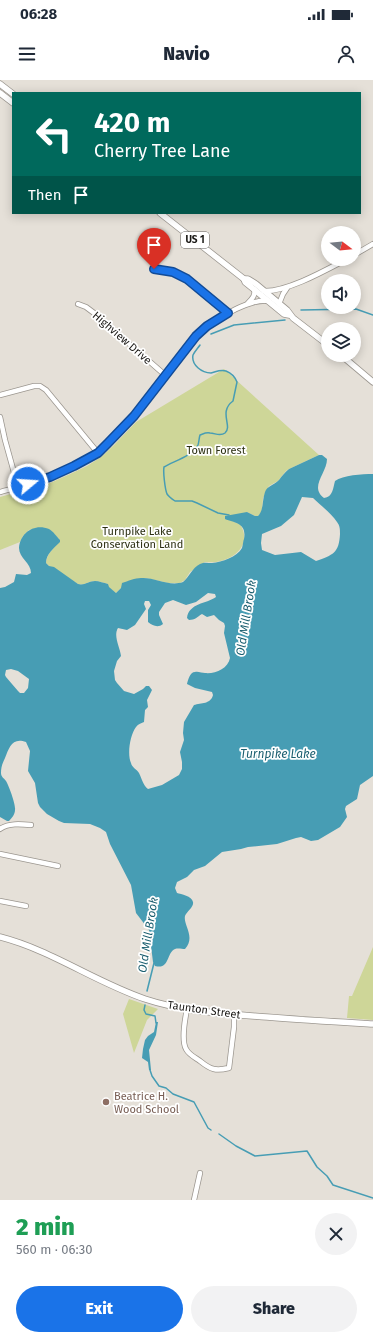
<!DOCTYPE html>
<html lang="en">
<head>
<meta charset="utf-8">
<style>
  :root { --surface:#fff; --page:#f2f2f3; --text:#1f2937; --muted:#747a83; --accent:#1a73e8 }
  body { margin:0; font-family:"Fira Sans",sans-serif; background:var(--page); color:var(--text); height:100vh; display:flex; flex-direction:column; font-size:15px; white-space:nowrap }
  * { box-sizing:border-box; margin:0 }
  p { font-size:13px; color:var(--muted) }
  .icon { flex:none; width:22px; height:22px; fill:none; stroke:currentColor; stroke-width:2; stroke-linecap:round; stroke-linejoin:round }
  .map { position:relative; height:1120px; overflow:hidden }
  .side { display:flex; flex-direction:column; background:var(--surface); flex:1 }
  .side>* { flex:none }
  .top-card { position:absolute; left:12px; top:12px; width:349px; height:122px; border-radius:0px; box-shadow:0 2px 10px #0003; background:#00695c; color:#fff; overflow:hidden }
  .needle { width:26px; rotate:106deg }
  .buttons { position:absolute; left:321px; top:146px; display:grid; gap:8px }
  .buttons a { display:grid; place-items:center; width:40px; height:40px; border-radius:50%; background:var(--surface); box-shadow:0 2px 10px #0003; font-size:20px }
  .pin { position:absolute; display:grid; place-items:center; width:34px; height:34px; color:#fff; margin:-41px -17px; border-radius:50% 50% 50% 0; rotate:-45deg; box-shadow:0 0 4px #0007 }
  .pin .icon { rotate:45deg }
  .me { position:absolute; width:44px; margin:-22px; rotate:72deg; stroke-linejoin:round; filter:drop-shadow(0 0 3px #0008) }
  .turn { display:flex; align-items:center; gap:14px; height:84px; padding:0 16px; font-size:18px }
  .turn .icon { width:52px; height:52px; stroke-width:2.5 }
  .turn b { display:block; font-size:28px; line-height:34px }
  .then { display:flex; align-items:center; height:38px; padding:0 16px; background:#0003; gap:8px; font-size:15px }
  .round { display:grid; place-items:center; flex:none; width:42px; height:42px; border-radius:21px; background:var(--page) }
  .head { display:flex; align-items:center; justify-content:space-between; height:68px; padding:0 16px }
  h1 { font-size:24px; font-weight:800; line-height:30px; color:#1e9e55 }
  .primary-button { display:flex; gap:8px; margin-top:auto; padding:8px 16px }
  .primary-button a { flex:1; height:46px; border-radius:24px; background:var(--accent); color:#fff; font-size:16px; font-weight:800; line-height:46px; text-align:center }
  .primary-button a+a { background:var(--page); color:var(--text) }
  .status { display:flex; justify-content:space-between; align-items:center; height:28px; padding:0 20px; background:var(--surface); direction:ltr }
  .status svg { height:11px; fill:currentColor }
  header { display:flex; justify-content:space-between; align-items:center; height:52px; padding:0 16px; background:var(--surface); font-size:18px; font-weight:800 }
  .map>svg:first-child { display:block }
  .green { fill:#ced698 }
  .water { fill:#479db4; fill-rule:evenodd }
  .lines { fill:none; stroke-linecap:round; stroke-linejoin:round }
  .stream { stroke:#479db4; stroke-width:1.5 }
  .minor-casing { stroke:#9b968f; stroke-width:6 }
  .major-casing { stroke:#9b968f; stroke-width:7 }
  .minor { stroke:#fff; stroke-width:4.5 }
  .major { stroke:#fff; stroke-width:5.5 }
  .route-casing { stroke:#114b97; stroke-width:10 }
  .route { stroke:#1a73e8; stroke-width:7 }
  .education-dot { fill:#8d6e63; stroke:#fff; stroke-width:1.5 }
  .labels { text-anchor:middle; dominant-baseline:central; stroke-width:3.5; stroke-linejoin:round; paint-order:stroke }
  .shield { fill:#fff; stroke:#5f5d5b; stroke-width:1 }
  .shield-label { font-size:10px; font-weight:bold; fill:#1a1815 }
  .street-label { font-size:11px; fill:#1a1815; stroke:#fff }
  .park-label { font-size:11px; fill:#2b2f11; stroke:#fff }
  .education-label { font-size:11px; fill:#785e54; stroke:#fff; text-anchor:start }
  .water-label { font-size:12px; font-style:italic; fill:#1b5f70; stroke:#fff }
</style>
</head>
<body>
<div class="status"><b>06:28</b><svg viewBox="0 0 49 12"><path d="M0 12V9h3v3zM5 12V6h3v6zM10 12V3h3v9zM15 12V0h3v12zM26 1h20v11H26zM47 4h2v5h-2z"/></svg></div>
<header><svg class="icon" aria-label="menu" viewBox="0 0 24 24"><path d="M4 6h16M4 12h16M4 18h16"/></svg>Navio<svg class="icon" aria-label="person" viewBox="0 0 24 24"><circle cx="12" cy="8" r="4"/><path d="M4 21q1-7 8-7t8 7"/></svg></header>
<div class="map">
<svg width="373" height="1120" viewBox="0 0 373 1120">
  <rect width="100%" height="100%" fill="#e5e0d8"/>
  <g class="green">
    <path d="M224,289L319,375L289,389L286,391L278,401L269,406L263,418L262,432L258,436H255L247,432L234,442L240,444C255,468 227,485 205,482L190,492L185,500L180,503H168L146,498L121,508L116,513L108,507V504C104,503 99,501 95,501C89,501 84,506 78,504L49,486L46,483C46,473 57,467 59,459L50,450L38,448L29,450L23,456L20,462L0,470V417L50,403L68,395L87,386L101,377L114,365L136,342Z"/>
    <path d="M373,867V940L347,938L349,916H352Z"/>
    <path d="M129,919L158,929L147,940L134,973L123,934Z"/>
  </g>
  <g class="water">
    <path d="M319,375H322L327,379C327,393 309,407 324,418C333,417 333,408 335,401C343,395 362,394 373,394V696L360,705L357,719L346,726L345,729L347,737L340,747L318,760L311,761L301,757L296,758L277,764L248,767L241,769L222,772L205,786L194,790L187,797L177,802L175,808L177,813C181,814 192,816 193,822C194,827 187,831 185,836C183,845 196,857 185,869C182,869 178,868 175,869C166,873 170,890 155,886L153,882L149,850L136,833L131,805L110,764L106,752L100,748L90,744L64,743L59,741L47,734L40,727L38,723L35,703L28,691L30,671L26,662C12,657 9,668 5,678C2,684 1,688 1,693C1,697 4,698 6,701C9,706 16,725 15,730C15,734 12,738 9,741H7L0,737V508L5,507L14,502L16,494L27,495L31,493C31,483 19,478 19,468C20,453 34,443 49,449C53,451 57,457 60,460V462C54,468 46,474 46,483L49,486L54,487L78,504C84,506 89,501 95,501C99,501 104,503 108,504L109,507L116,513L121,508L122,503C128,501 135,498 141,498C155,497 169,507 183,502C189,497 192,488 200,484C204,482 207,483 212,483C222,482 237,477 242,468C243,465 243,461 244,459C247,443 235,443 225,439V436L247,432L255,436H258C264,430 262,420 265,412C267,406 274,405 279,400C282,396 285,392 289,389ZM302,417L313,418C320,425 331,433 337,442C340,446 340,449 340,454C339,473 333,475 316,481L301,472L275,475L262,470L261,463L262,454L281,446L294,435ZM208,513L215,514L216,517C206,524 189,523 187,538L189,540C195,540 197,537 202,534L207,537L214,535L219,540L224,543L225,546L224,553L230,578C228,589 215,594 205,593C202,593 198,591 195,592C190,592 188,600 187,604L195,608L212,612L213,615C211,624 201,623 194,625L184,642L183,653L184,660L180,672L182,682V689L179,695L162,705L148,709C143,705 142,699 139,693C137,689 132,688 131,683C127,674 130,655 136,647C138,644 142,643 144,642L145,630L148,627L147,620L152,610L149,606H146L143,609L134,614L124,611L117,603L115,600L114,591L117,581L121,576C120,567 113,556 118,548L127,550L135,545L146,529L144,524L145,521H149L151,525L148,530V542C153,546 158,548 163,544L159,535V532L165,523L173,520L186,525L196,522ZM11,589L18,591L29,599L28,608L24,613H20L18,611L6,597L5,595L6,590Z"/>
    <path d="M156,942H158L156,955L149,970L151,990H149L148,982L142,978L143,969L145,960L148,956L154,952Z"/>
  </g>
  <g class="lines">
    <g class="stream">
      <path d="M301,230L356,229L373,235"/>
      <path d="M211,254L234,245L285,240"/>
      <path d="M200,265C198,268 195,271 193,275C191,285 202,293 211,293C216,292 220,289 226,291C231,293 235,297 237,302L233,321C218,332 233,346 225,353C220,357 215,353 210,353C206,352 203,354 200,355C199,358 199,362 198,365C192,376 174,381 164,387C163,392 165,409 167,414C169,417 172,419 175,421H192L197,423L218,433L229,435"/>
      <path d="M147,911L154,883"/>
      <path d="M145,925L144,930L146,934L155,936L156,943"/>
      <path d="M150,990L152,996L159,1006L166,1008L173,1014L194,1022L208,1048L211,1050"/>
      <path d="M219,1054L236,1066L255,1076L307,1071L317,1087L327,1096L333,1105L373,1118"/>
    </g>
    <g class="minor-casing">
      <g id="minor">
        <path d="M354,175L373,164"/>
        <path d="M154,189L173,192L187,199L228,233"/>
        <path d="M264,211C287,212 326,190 347,179"/>
        <path d="M248,223C252,219 256,215 254,209"/>
        <path d="M78,224L86,227L94,233L165,295"/>
        <path d="M279,224L283,214L287,208"/>
        <path d="M0,315L34,306H40L46,310L98,373"/>
        <path d="M0,337L5,360L18,407"/>
        <path d="M0,412C33,403 71,394 98,372C112,362 124,349 135,335C165,297 190,250 236,229C247,224 257,220 269,221"/>
        <path d="M0,749C9,743 20,744 31,745"/>
        <path d="M0,774L58,786"/>
        <path d="M0,821L26,826"/>
        <path d="M187,929C185,939 181,960 186,969C189,975 196,978 200,981C211,990 216,991 229,988L234,947V934"/>
        <path d="M194,1120L200,1093"/>
      </g>
    </g>
    <g class="major-casing">
      <g id="major">
        <path d="M0,4L13,14"/>
        <path d="M0,13L13,23"/>
        <path d="M160,133L244,199L245,202L284,234L289,235"/>
        <path d="M244,199H248L256,204L287,230L293,238L328,265"/>
        <path d="M341,275L373,302"/>
        <path d="M0,857C51,870 95,902 145,919C184,932 226,934 267,937C302,940 338,942 373,944"/>
      </g>
    </g>
    <use href="#minor" class="minor"/>
    <use href="#major" class="major"/>
  </g>
  <g class="lines">
    <g class="route-casing">
      <path id="route" d="M28,404L50,397L74,386L98,373L108,363L134,336L196,256L207,246L228,233L187,199L173,192L154,189"/>
    </g>
    <use href="#route" class="route"/>
  </g>
  <circle class="education-dot" cx="106" cy="1022" r="4"/>
  <g class="labels">
    <rect class="shield" x="181" y="152" width="28" height="16" rx="3"/>
    <g class="shield-label">
      <text x="195" y="160">US 1</text>
    </g>
    <g class="street-label">
      <text transform="translate(122 258) rotate(41)">Highview Drive</text>
      <text transform="translate(204 930) rotate(8)">Taunton Street</text>
    </g>
    <g class="park-label">
      <text x="216" y="370">Town Forest</text>
      <text x="137" y="451">Turnpike Lake<tspan x="137" dy="13">Conservation Land</tspan></text>
    </g>
    <g class="education-label">
      <text x="114" y="1016">Beatrice H.<tspan x="114" dy="13">Wood School</tspan></text>
    </g>
    <g class="water-label">
      <text transform="translate(246 538) rotate(-81)">Old Mill Brook</text>
      <text x="278" y="674">Turnpike Lake</text>
      <text transform="translate(148 855) rotate(-81)">Old Mill Brook</text>
    </g>
  </g>
</svg>
<div class="buttons">
<a><svg class="needle" viewBox="-14 -14 28 28"><path d="M0-13l5 13h-10z" fill="#e53935"/><path d="M0 13l5-13h-10z" fill="#747a83"/></svg></a>
<a><svg class="icon" aria-label="sound" viewBox="0 0 24 24"><path d="M4 9h4l5-4v14l-5-4H4zM17 9q2 3 0 6"/></svg></a>
<a><svg class="icon" aria-label="layers" viewBox="0 0 24 24"><path d="M12 4l9 5-9 5-9-5zM3 14l9 5 9-5"/></svg></a>
</div>
<div class="pin" style="left:154px;top:189px;background:#d93025"><svg class="icon" aria-label="arrive" viewBox="0 0 24 24"><path d="M6 21V4h12l-3 4 3 4H6"/></svg></div>
<svg class="me" style="left:28px;top:404px" viewBox="-20 -20 40 40"><circle r="17" fill="#1a73e8" stroke="#fff" stroke-width="3"/><path d="M0-11L8 9 0 5-8 9z" fill="#fff"/></svg>
<div class="top-card">
<div class="turn"><svg class="icon" aria-label="left" viewBox="0 0 24 24"><path d="M17 20v-9H6M10 6l-5 5 5 5"/></svg><div><b>420 m</b>Cherry Tree Lane</div></div>
<div class="then">Then<svg class="icon" aria-label="arrive" viewBox="0 0 24 24"><path d="M6 21V4h12l-3 4 3 4H6"/></svg></div>
</div>
</div>
<section class="side">
<div class="head"><div><h1>2 min</h1><p>560 m · 06:30</p></div><a class="round"><svg class="icon" aria-label="close" viewBox="0 0 24 24"><path d="M6 6l12 12M18 6L6 18"/></svg></a></div>
<div class="primary-button"><a>Exit</a><a>Share</a></div>
</section>
</body>
</html>
